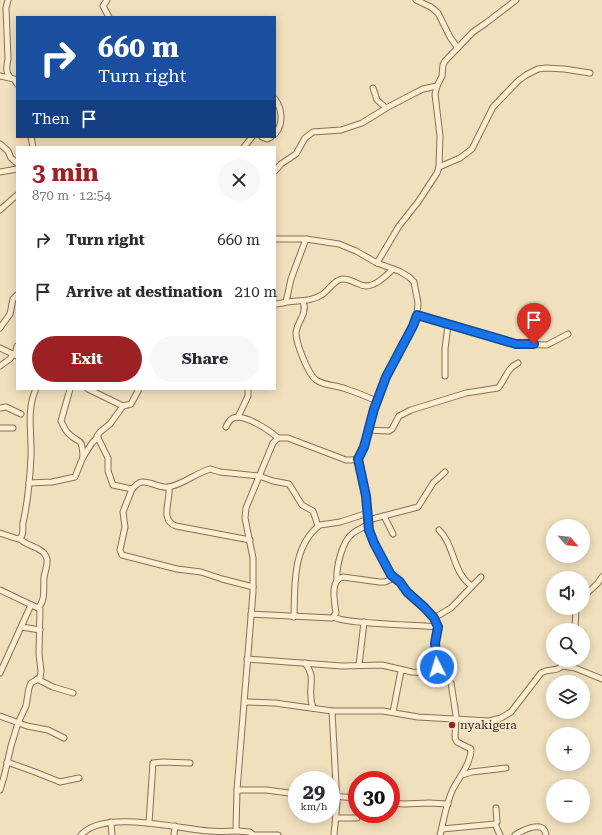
<!DOCTYPE html>
<html lang="en">
<head>
<meta charset="utf-8">
<style>
  :root { --surface:#fff; --page:#f7f7f7; --text:#2b2b33; --muted:#7c7c81; --accent:#9c2124 }
  body { margin:0; font-family:"Roboto Serif",serif; background:var(--page); color:var(--text); height:100vh; display:flex; flex-direction:column; font-size:15px; white-space:nowrap }
  * { box-sizing:border-box; margin:0 }
  p { font-size:13px; color:var(--muted) }
  .icon { flex:none; width:22px; height:22px; fill:none; stroke:currentColor; stroke-width:2; stroke-linecap:round; stroke-linejoin:round }
  .map { position:relative; flex:1; overflow:hidden }
  .panel { position:absolute; left:16px; top:146px; width:260px; height:244px; display:flex; flex-direction:column; background:var(--surface); border-radius:0px; box-shadow:0 2px 10px #0003 }
  .panel>* { flex:none }
  .banner { position:absolute; left:16px; top:16px; width:260px; height:122px; border-radius:0px; box-shadow:0 2px 10px #0003; background:#1a4fa0; color:#fff; overflow:hidden }
  .needle { width:26px; rotate:117deg }
  .fabs { position:absolute; left:546px; top:519px; display:grid; gap:8px }
  .fabs a { display:grid; place-items:center; width:44px; height:44px; border-radius:50%; background:var(--surface); box-shadow:0 2px 10px #0003; font-size:20px }
  .speed { position:absolute; left:288px; top:771px; display:flex; gap:8px; font-size:20px; font-weight:700; text-align:center }
  .speed>* { display:grid; place-content:center; width:52px; height:52px; border-radius:50%; background:var(--surface); box-shadow:0 2px 10px #0003; line-height:1 }
  .speed small { font-size:10px; font-weight:400 }
  .speed .limit { border:6px solid #d22; background:#fff; color:#111 }
  .pin { position:absolute; display:grid; place-items:center; width:34px; height:34px; color:#fff; margin:-41px -17px; border-radius:50% 50% 50% 0; rotate:-45deg; box-shadow:0 0 4px #0007 }
  .pin .icon { rotate:45deg }
  .me { position:absolute; width:44px; margin:-22px; rotate:355deg; stroke-linejoin:round; filter:drop-shadow(0 0 3px #0008) }
  .turn { display:flex; align-items:center; gap:14px; height:84px; padding:0 16px; font-size:18px }
  .turn .icon { width:52px; height:52px; stroke-width:2.5 }
  .turn b { display:block; font-size:28px; line-height:34px }
  .then { display:flex; align-items:center; height:38px; padding:0 16px; background:#0003; gap:8px; font-size:15px }
  .round { display:grid; place-items:center; flex:none; width:42px; height:42px; border-radius:21px; background:var(--page) }
  .summary { display:flex; align-items:center; justify-content:space-between; height:68px; padding:0 16px }
  h1 { font-size:24px; font-weight:700; line-height:30px; color:var(--accent) }
  .primary-button { display:flex; gap:8px; margin-top:auto; padding:8px 16px }
  .primary-button a { flex:1; height:46px; border-radius:24px; background:var(--accent); color:#fff; font-size:16px; font-weight:700; line-height:46px; text-align:center }
  .primary-button a+a { background:var(--page); color:var(--text) }
  ul { padding:0; list-style:none }
  li { display:flex; align-items:center; gap:12px; height:52px; padding:0 16px }
  li div { flex:1 }
  li b { display:block; font-size:15px }
  li em { font-style:normal }
  .map>svg:first-child { display:block }
  .lines { fill:none; stroke-linecap:round; stroke-linejoin:round }
  .minor-casing { stroke:#897055; stroke-width:7 }
  .minor { stroke:#fbedd0; stroke-width:5 }
  .route-casing { stroke:#114b97; stroke-width:10 }
  .route { stroke:#1a73e8; stroke-width:7 }
  .poi-dot { fill:#9c2124; stroke:#f7eacd; stroke-width:1.5 }
  .labels { text-anchor:middle; dominant-baseline:central; stroke-width:3; stroke-linejoin:round; paint-order:stroke }
  .poi-label { font-size:12px; fill:#37281b; stroke:#f7eacd; text-anchor:start }
</style>
</head>
<body>
<div class="map">
<svg width="602" height="835" viewBox="0 0 602 835">
  <rect width="100%" height="100%" fill="#f0e0bd"/>
  <g class="lines">
    <g class="minor-casing">
      <g id="minor">
        <path d="M8,0L6,8L8,59C7,65 5,72 10,77"/>
        <path d="M107,0L103,6L109,17"/>
        <path d="M416,0L431,7L438,13L450,37L457,47"/>
        <path d="M0,76L14,79L17,84"/>
        <path d="M373,88L377,100L386,108"/>
        <path d="M275,99C283,110 283,125 275,134"/>
        <path d="M31,137L33,147"/>
        <path d="M262,137L267,139L271,137"/>
        <path d="M0,144L8,151L11,158L17,163"/>
        <path d="M244,147L252,137"/>
        <path d="M439,167L460,158L472,149L493,107L518,81L526,75L538,69L546,68L564,69L590,73"/>
        <path d="M275,171L281,164L296,154L305,138L313,132L341,130L362,123L388,107L413,94L423,89L437,86"/>
        <path d="M0,172L17,169"/>
        <path d="M0,210L17,195"/>
        <path d="M377,263L399,226L418,202L437,173L439,167L440,136L435,94L437,86L442,76L443,65L445,61L473,32L486,23L516,0"/>
        <path d="M303,301C308,314 297,321 296,333C296,343 308,374 316,380C325,386 336,385 346,389C356,392 367,397 377,401"/>
        <path d="M286,302L291,279L306,239"/>
        <path d="M275,304C279,304 283,303 287,302C299,300 312,302 323,294C329,290 334,280 342,279C348,278 353,282 359,284C371,291 385,277 393,269"/>
        <path d="M417,315L517,344L547,345L568,334"/>
        <path d="M0,328L10,314L13,299L17,295"/>
        <path d="M0,348L17,356"/>
        <path d="M15,355L17,346"/>
        <path d="M0,366L10,359L13,354"/>
        <path d="M445,376V349L448,325"/>
        <path d="M70,389L61,421C63,425 65,430 68,433C80,445 82,436 83,457"/>
        <path d="M88,389L123,406L131,404L139,389"/>
        <path d="M123,406L110,424L100,432L97,436L108,458V471L113,485L132,489C135,487 138,482 142,482C151,481 160,489 169,487C184,484 196,473 210,469L220,472L259,476L273,481L289,484L302,505L313,511L318,526"/>
        <path d="M0,408L6,407L21,414"/>
        <path d="M238,417L248,396V389"/>
        <path d="M226,427C228,423 229,420 233,418C245,414 269,430 278,438"/>
        <path d="M0,428H13"/>
        <path d="M368,430L389,431L392,429L399,416L411,410L466,393L498,388C506,379 506,369 518,363"/>
        <path d="M358,459L360,473L364,485L369,530L372,538L391,575L400,583L407,592L425,608L437,623L439,629L435,643L436,662L437,668L446,675L451,683L456,715L455,738L457,742L471,749C471,764 459,777 453,789C446,803 444,820 440,835"/>
        <path d="M29,483L52,482L75,477L83,457L92,443L98,437"/>
        <path d="M169,487C171,500 159,520 176,526L250,540"/>
        <path d="M132,489L123,512L125,527L120,550L122,555L177,569L201,572L222,579L253,587"/>
        <path d="M384,516L393,534"/>
        <path d="M368,520L418,507L433,483L445,472"/>
        <path d="M439,530C455,545 452,573 472,586"/>
        <path d="M0,533L18,539C25,536 22,529 23,523C28,501 30,478 31,456C32,434 26,410 36,389"/>
        <path d="M20,539C27,546 37,546 44,553C46,556 48,559 47,562C47,567 45,572 44,577C43,588 46,600 38,608"/>
        <path d="M337,580C336,567 342,541 353,533C358,529 364,528 369,523"/>
        <path d="M0,590L40,609L39,654L41,671L40,678L31,683L29,688L26,706L18,723L11,746L4,777L0,790"/>
        <path d="M583,597L597,584L602,577"/>
        <path d="M251,614L332,618L336,613C335,603 329,580 343,577L379,582H385L394,578"/>
        <path d="M294,617C295,585 292,546 320,525L340,522L368,513"/>
        <path d="M334,617C343,624 421,625 438,627"/>
        <path d="M434,618L451,608L481,577"/>
        <path d="M22,627L40,630"/>
        <path d="M575,630L576,608"/>
        <path d="M247,659L342,666L382,665L412,672L445,674"/>
        <path d="M305,663C316,678 309,683 311,698C311,702 312,705 313,708"/>
        <path d="M359,665L364,622"/>
        <path d="M562,666L575,668L602,679"/>
        <path d="M0,673L31,605"/>
        <path d="M37,679L53,687L73,693"/>
        <path d="M245,702L275,703L332,711H383L418,717L489,721L501,718L511,712L541,673C551,667 561,674 564,660"/>
        <path d="M332,711L337,803L334,835"/>
        <path d="M393,712L401,671"/>
        <path d="M0,716L27,726L48,730L64,738"/>
        <path d="M7,762L35,772L60,782L79,778"/>
        <path d="M462,775L472,772L506,768"/>
        <path d="M237,790H266L297,794"/>
        <path d="M331,796L357,798"/>
        <path d="M391,803L404,804L429,803L448,804"/>
        <path d="M336,818H357"/>
        <path d="M111,822L112,835"/>
        <path d="M149,823L153,763L163,762L190,763"/>
        <path d="M495,824L500,835"/>
        <path d="M442,829L495,824L497,822L496,808"/>
        <path d="M81,835C104,809 178,829 210,831C219,832 228,831 238,831"/>
        <path d="M174,835L175,826"/>
        <path d="M253,835L250,832L238,831L236,828L237,790L253,592V558L245,518L246,508L273,443L278,438H288L346,460H351L358,459L363,447L372,418L386,377L413,326L417,315L418,303L414,282L409,277L399,271L377,263L356,251L339,244L306,239H275"/>
        <path d="M253,835H278"/>
        <path d="M515,835C523,830 544,819 546,835"/>
      </g>
    </g>
    <use href="#minor" class="minor"/>
  </g>
  <g class="lines">
    <g class="route-casing">
      <path id="route" d="M437,667L435,643L438,627L434,618L425,608L407,592L400,582L391,575L374,543L369,530L366,496L358,459L364,447L374,409L386,377L413,326L417,315L516,344H534"/>
    </g>
    <use href="#route" class="route"/>
  </g>
  <circle class="poi-dot" cx="452" cy="725" r="4"/>
  <g class="labels">
    <g class="poi-label">
      <text x="460" y="725">nyakigera</text>
    </g>
  </g>
</svg>
<div class="fabs">
<a><svg class="needle" viewBox="-14 -14 28 28"><path d="M0-13l5 13h-10z" fill="#e53935"/><path d="M0 13l5-13h-10z" fill="#7c7c81"/></svg></a>
<a><svg class="icon" aria-label="sound" viewBox="0 0 24 24"><path d="M4 9h4l5-4v14l-5-4H4zM17 9q2 3 0 6"/></svg></a>
<a><svg class="icon" aria-label="search" viewBox="0 0 24 24"><circle cx="10" cy="10" r="6"/><path d="M15 15l6 6"/></svg></a>
<a><svg class="icon" aria-label="layers" viewBox="0 0 24 24"><path d="M12 4l9 5-9 5-9-5zM3 14l9 5 9-5"/></svg></a>
<a>+</a>
<a>−</a>
</div>
<div class="speed"><div>29<small>km/h</small></div><div class="limit">30</div></div>
<div class="pin" style="left:534px;top:344px;background:#d93025"><svg class="icon" aria-label="arrive" viewBox="0 0 24 24"><path d="M6 21V4h12l-3 4 3 4H6"/></svg></div>
<svg class="me" style="left:437px;top:667px" viewBox="-20 -20 40 40"><circle r="17" fill="#1a73e8" stroke="#fff" stroke-width="3"/><path d="M0-11L8 9 0 5-8 9z" fill="#fff"/></svg>
<div class="banner">
<div class="turn"><svg class="icon" aria-label="right" viewBox="0 0 24 24"><path d="M7 20v-9h11M14 6l5 5-5 5"/></svg><div><b>660 m</b>Turn right</div></div>
<div class="then">Then<svg class="icon" aria-label="arrive" viewBox="0 0 24 24"><path d="M6 21V4h12l-3 4 3 4H6"/></svg></div>
</div>
<section class="panel">
<div class="summary"><div><h1>3 min</h1><p>870 m · 12:54</p></div><a class="round"><svg class="icon" aria-label="close" viewBox="0 0 24 24"><path d="M6 6l12 12M18 6L6 18"/></svg></a></div>
<ul>
<li><svg class="icon" aria-label="right" viewBox="0 0 24 24"><path d="M7 20v-9h11M14 6l5 5-5 5"/></svg><div><b>Turn right</b></div><em>660 m</em></li>
<li><svg class="icon" aria-label="arrive" viewBox="0 0 24 24"><path d="M6 21V4h12l-3 4 3 4H6"/></svg><div><b>Arrive at destination</b></div><em>210 m</em></li>
</ul>
<div class="primary-button"><a>Exit</a><a>Share</a></div>
</section>
</div>
</body>
</html>
